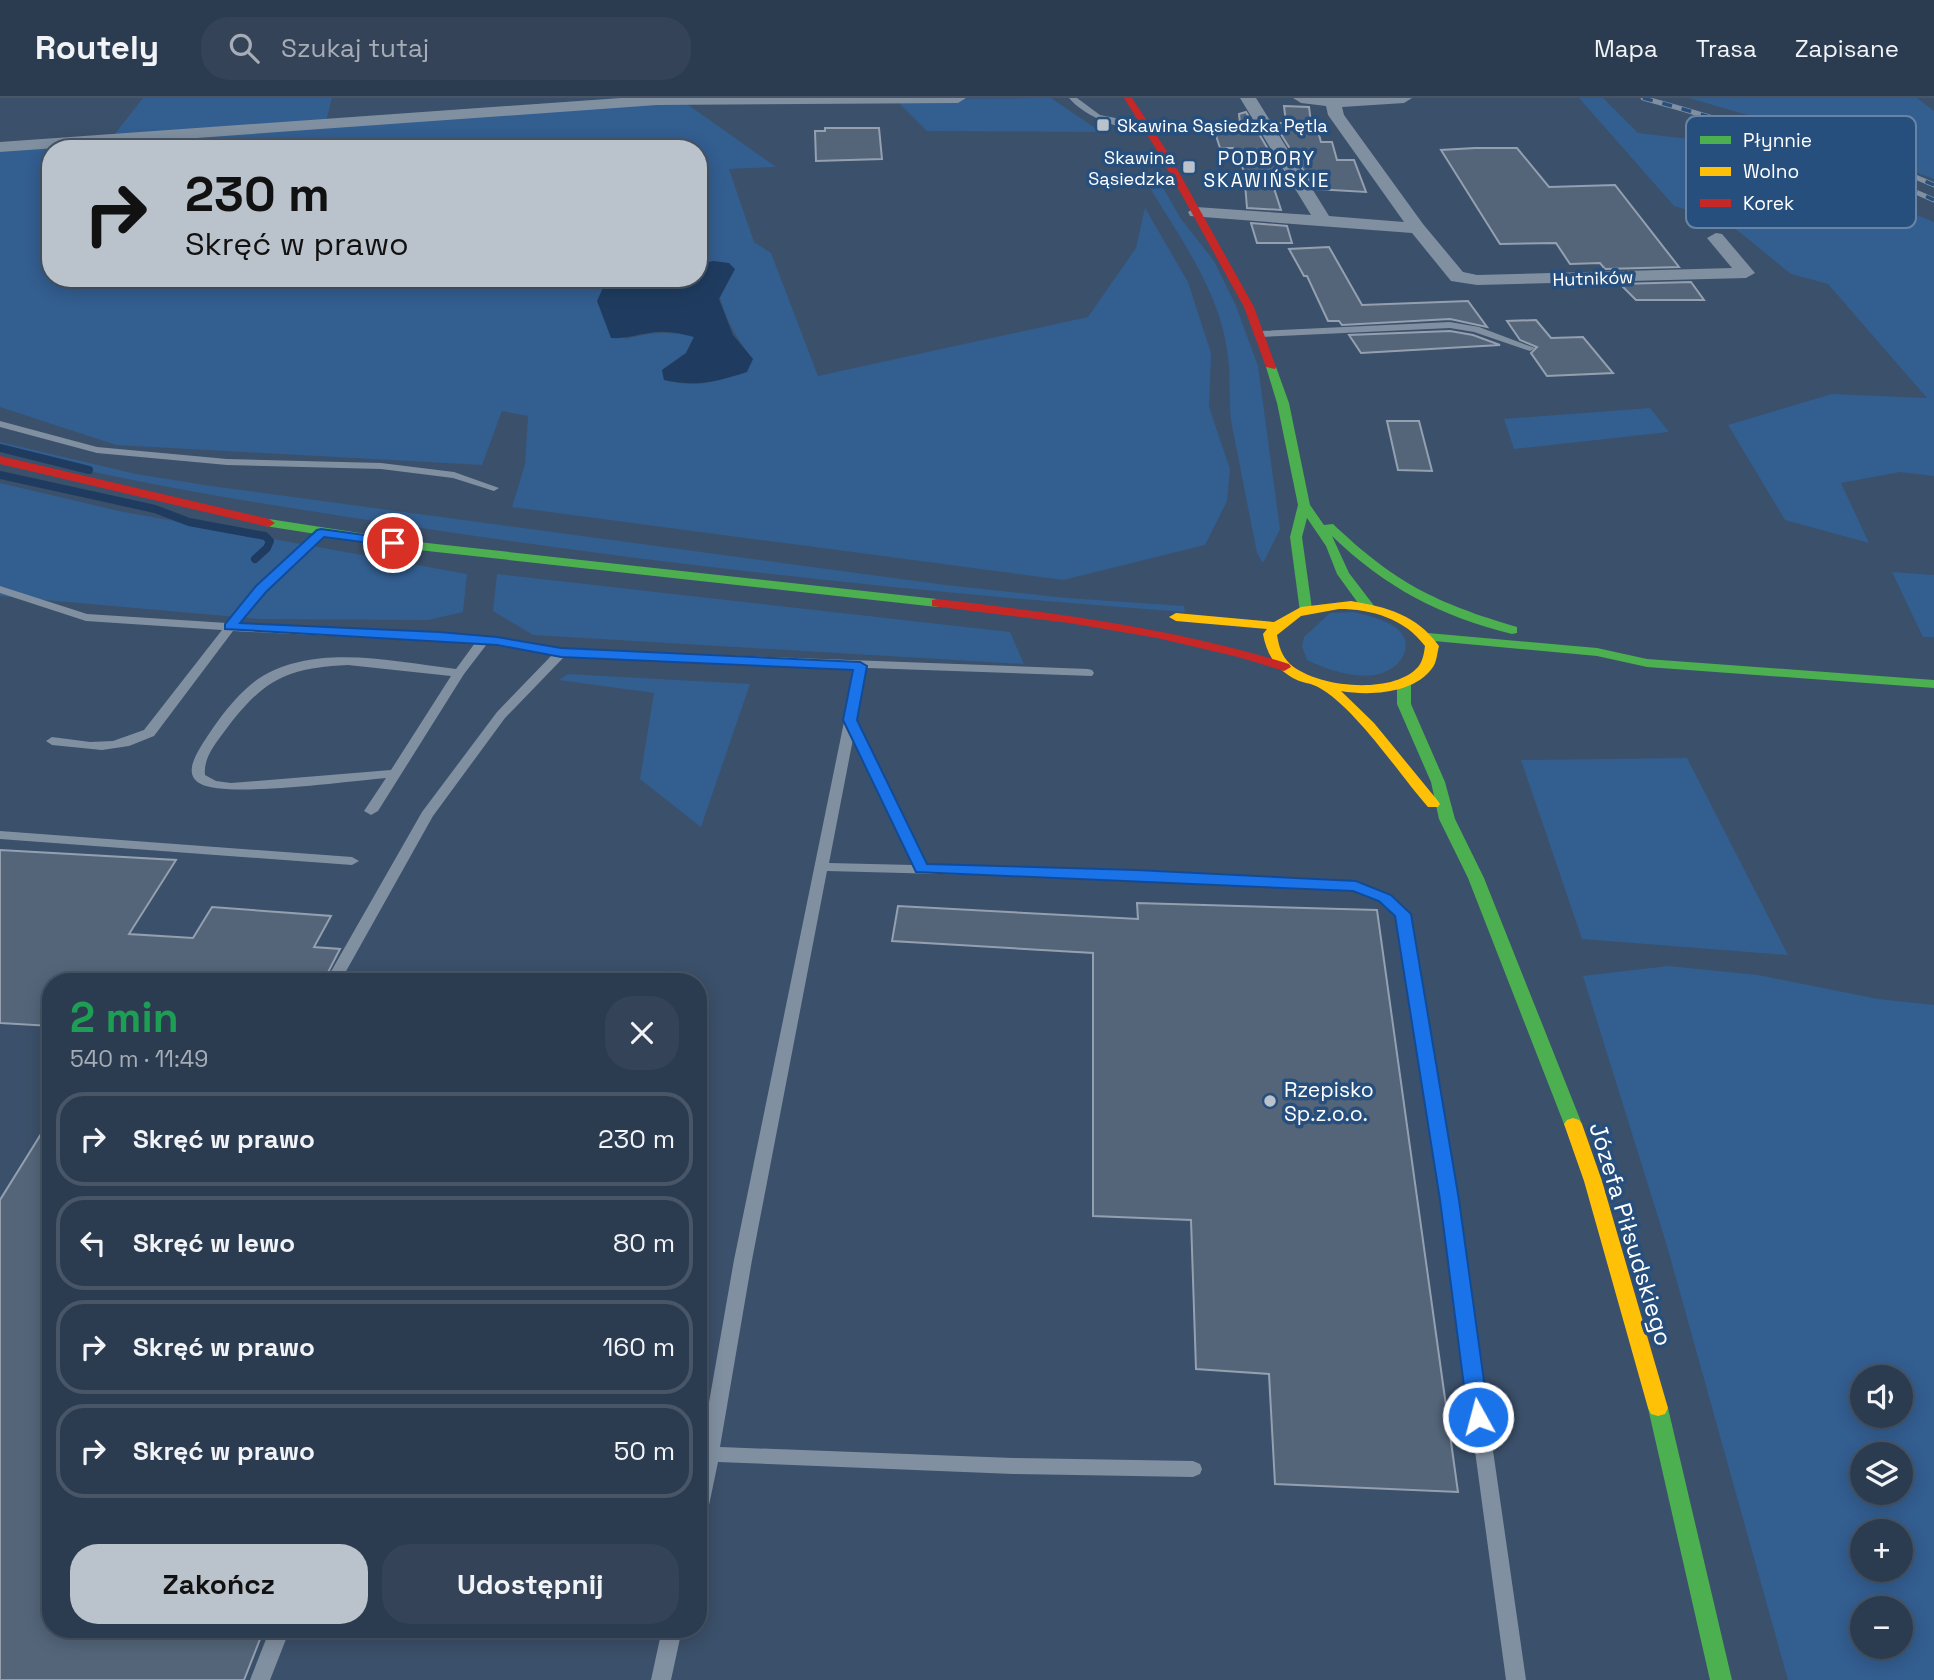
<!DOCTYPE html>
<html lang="pl">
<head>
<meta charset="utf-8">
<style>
  :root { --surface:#2c3c50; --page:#344357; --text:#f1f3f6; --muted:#a6adb7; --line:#485667; --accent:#bac2cb }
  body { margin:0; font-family:"Space Grotesk",sans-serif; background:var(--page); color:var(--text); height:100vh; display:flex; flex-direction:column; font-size:26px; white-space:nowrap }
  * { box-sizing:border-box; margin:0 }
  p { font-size:23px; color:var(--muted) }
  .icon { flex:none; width:38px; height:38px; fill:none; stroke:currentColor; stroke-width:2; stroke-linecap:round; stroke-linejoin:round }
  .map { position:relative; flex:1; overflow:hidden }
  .panel { position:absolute; left:42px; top:875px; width:665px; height:665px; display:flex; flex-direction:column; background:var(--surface); border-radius:28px; box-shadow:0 4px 18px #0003,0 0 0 2px var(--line) }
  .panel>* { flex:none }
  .banner { position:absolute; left:42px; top:42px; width:665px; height:147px; border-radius:28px; box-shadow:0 4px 18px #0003,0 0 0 2px var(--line); background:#bac2cb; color:#111; overflow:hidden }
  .fabs { position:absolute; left:1850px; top:1267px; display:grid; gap:14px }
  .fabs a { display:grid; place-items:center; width:63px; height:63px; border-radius:50%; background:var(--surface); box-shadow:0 4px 18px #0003,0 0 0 2px var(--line); font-size:35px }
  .pin { position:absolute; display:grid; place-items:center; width:60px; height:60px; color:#fff; margin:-30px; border:4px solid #fff; border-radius:50%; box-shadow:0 2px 7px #0007 }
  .me { position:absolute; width:77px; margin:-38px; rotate:353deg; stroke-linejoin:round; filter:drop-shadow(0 0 5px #0008) }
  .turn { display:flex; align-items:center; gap:24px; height:147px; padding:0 28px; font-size:32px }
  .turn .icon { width:91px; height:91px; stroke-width:2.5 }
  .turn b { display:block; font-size:49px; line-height:60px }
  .round { display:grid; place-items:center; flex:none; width:74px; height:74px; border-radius:28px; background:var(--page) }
  .summary { display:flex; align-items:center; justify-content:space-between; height:119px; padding:0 28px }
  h1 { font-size:42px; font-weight:600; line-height:52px; color:#1e9e55 }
  .button { display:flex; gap:14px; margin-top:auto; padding:14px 28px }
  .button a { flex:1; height:80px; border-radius:28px; background:var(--accent); color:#111; font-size:28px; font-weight:600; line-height:80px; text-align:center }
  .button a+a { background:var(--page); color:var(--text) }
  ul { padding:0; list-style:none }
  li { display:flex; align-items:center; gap:21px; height:94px; margin:0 14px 10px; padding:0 14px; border:4px solid var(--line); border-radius:28px }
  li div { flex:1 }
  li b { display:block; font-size:26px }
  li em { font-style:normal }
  header { display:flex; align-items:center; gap:42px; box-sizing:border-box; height:98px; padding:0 35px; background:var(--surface); border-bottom:2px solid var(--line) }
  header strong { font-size:33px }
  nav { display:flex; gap:38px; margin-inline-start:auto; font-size:24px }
  .search { width:490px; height:63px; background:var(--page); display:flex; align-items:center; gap:18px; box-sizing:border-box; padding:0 24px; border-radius:28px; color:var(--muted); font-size:26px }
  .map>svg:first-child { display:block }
  .green { fill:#335e90; fill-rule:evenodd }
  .water { fill:#1f3c60 }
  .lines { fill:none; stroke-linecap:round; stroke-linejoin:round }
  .stream { stroke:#1f3c60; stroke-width:8 }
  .building { fill:#54657a; stroke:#94a0b0; stroke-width:2 }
  .lane { fill:#8190a1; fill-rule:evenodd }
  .street { fill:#8190a1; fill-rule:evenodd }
  .fast { fill:#4caf50; fill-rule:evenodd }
  .slow { fill:#ffc107; fill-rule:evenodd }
  .jam { fill:#c62828; fill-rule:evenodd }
  .rail-casing { stroke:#8190a0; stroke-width:5 }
  .rail { stroke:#274f7e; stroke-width:3.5; stroke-dasharray:10; stroke-linecap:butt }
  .route { fill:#1a73e8; stroke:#114b97; stroke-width:2 }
  .poi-dot { fill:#bac2cb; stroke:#274f7e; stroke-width:2.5 }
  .labels { text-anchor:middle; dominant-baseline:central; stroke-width:7; stroke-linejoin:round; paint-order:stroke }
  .far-poi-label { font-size:18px; fill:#fff; stroke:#274f7e; text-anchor:start }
  .far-street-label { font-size:18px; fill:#fff; stroke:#274f7e }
  .far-neighbourhood-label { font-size:19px; letter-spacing:2px; fill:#fff; stroke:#274f7e }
  .poi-label { font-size:21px; fill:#fff; stroke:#274f7e; text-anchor:start }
  .near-street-label { font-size:24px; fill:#fff; stroke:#274f7e }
  .key { fill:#274f7e; stroke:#6884a5; stroke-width:2 }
  .key-label { font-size:19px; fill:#fff }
</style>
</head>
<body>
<header>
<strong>Routely</strong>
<div class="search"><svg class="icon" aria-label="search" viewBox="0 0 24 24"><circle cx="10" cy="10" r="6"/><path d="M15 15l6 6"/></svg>Szukaj tutaj</div>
<nav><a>Mapa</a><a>Trasa</a><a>Zapisane</a></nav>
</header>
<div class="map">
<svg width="1934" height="1582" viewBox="0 0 1934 1582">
  <rect width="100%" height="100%" fill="#3b506a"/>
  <g class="green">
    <path d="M143,0H332L326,23L114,37Z"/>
    <path d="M1051,0L1101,34L927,33L895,1Z"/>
    <path d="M1579,0H1603L1638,35L1749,48L1934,124V378L1900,374L1841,385L1869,445L1785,422L1728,327L1832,296L1927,300L1828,186L1791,176L1727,124L1674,108Z"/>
    <path d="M1689,0H1917L1934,13V81L1802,33Z"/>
    <path d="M684,4L776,69L729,71L754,144L771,155L818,278L1088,219L1136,150L1145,110L1188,184L1211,255L1209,309L1230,371L1227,403L1205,447L1063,482L512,409L525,366L528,318L502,313L482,367L116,347L0,309V54L358,25ZM51,51H698V167L713,163C719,204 726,228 753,261C717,283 707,292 664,282L662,272L686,255L694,238C669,233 650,234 625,241L606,183L615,180H51Z"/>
    <path d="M1141,75L1157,79L1181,121L1214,163L1236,208L1258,268L1280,431L1263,465L1257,455L1232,328C1228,305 1231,282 1228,259C1221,191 1174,132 1141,75Z"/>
    <path d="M1650,310L1669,334L1514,351L1504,321Z"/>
    <path d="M0,344L136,376L211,388L946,487L1067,500L1184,508L1185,514C922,495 662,467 402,427C267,407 132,386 0,352Z"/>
    <path d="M0,385L119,413L467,476L463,514L428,522L259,521L0,498Z"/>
    <path d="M1892,474L1934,477V539H1923Z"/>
    <path d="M497,476L1010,534L1024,566L533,537L493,513Z"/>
    <path d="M1354,514C1365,517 1379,520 1390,526C1420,542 1403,572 1375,577C1352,580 1328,572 1307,562L1302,548L1304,539L1330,515Z"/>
    <path d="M568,576L750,586L701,729L640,681L654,595L559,582Z"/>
    <path d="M1687,660L1788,857L1582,841L1521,662Z"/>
    <path d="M1668,868L1758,877L1878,901L1934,907V1582H1788L1667,1148L1583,878ZM1862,1279H1900V1318H1862ZM1862,1356H1900V1395H1862ZM1862,1433H1900V1472H1862ZM1862,1510H1900V1549H1862Z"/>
  </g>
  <path class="water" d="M713,163L729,165L735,171L719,201L733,237L753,261L747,274C716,284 697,289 664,282L662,272L686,255L694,239C679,235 665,232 649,235C635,237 625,241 611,240L597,203L606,183L616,180H698V167Z"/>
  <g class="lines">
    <g class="stream">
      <path d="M0,350L89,372"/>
      <path d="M0,377L155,411L189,424L265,438L270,443L267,450L255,461"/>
    </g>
  </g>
  <g class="building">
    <path d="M1284,8L1309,9L1311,25L1316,26L1321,44H1332L1337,62H1354L1366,94L1315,91L1274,25H1286Z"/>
    <path d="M1246,14L1290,88L1273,87L1281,112L1247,110L1244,73L1233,50H1220L1212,25H1240L1239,16Z"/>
    <path d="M825,30H879L882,61L816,63L815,33H825Z"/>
    <path d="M1475,50H1517L1549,89L1615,87L1679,169L1605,171L1600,165L1570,166L1556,145L1500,146L1441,52Z"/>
    <path d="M1251,125L1287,128L1292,145H1257Z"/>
    <path d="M1329,149L1362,207L1468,203L1487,229L1450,221L1342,227L1339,223H1328L1307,178H1304L1289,151Z"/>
    <path d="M1691,184L1704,202H1636L1620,186Z"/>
    <path d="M1536,222L1551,240L1583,239L1613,275L1547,278L1531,255L1537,249L1520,242L1507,223Z"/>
    <path d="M1450,233L1473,237L1500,247L1361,255L1349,237Z"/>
    <path d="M1387,323H1419L1432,373L1398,372Z"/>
    <path d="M0,752L176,762L129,836L193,840L212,809L331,818L314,849L340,851L323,884H51V928L0,925Z"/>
    <path d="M1137,805L1377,812L1458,1394L1275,1386L1269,1276L1196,1271L1191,1122L1093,1118V855L892,843L898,808L1138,821Z"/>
    <path d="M51,1020V1531H264L244,1582H0V1102Z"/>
  </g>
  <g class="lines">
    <g class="lane">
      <path d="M1069,0H1077L1100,17L1151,27C1128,38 1085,19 1069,0Z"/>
      <path d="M1450,224L1479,229L1535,250L1530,253L1474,234L1450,230L1261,239L1256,236L1261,233Z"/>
      <path d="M0,323L97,349L227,361L381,365L454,374L499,390L494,393L453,380L381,371L227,367L97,355L0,329Z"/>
      <path d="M321,432L325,433V437L265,493L239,526L484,538L561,551L1088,571L1092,572L1094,575L1092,578L867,570L857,622L927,768L1136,773L1356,784L1390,797L1408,813L1457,1102L1526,1582H1506L1441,1102L1396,817L1380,803L1354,792L1136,781L827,773L752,1162L720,1349L1013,1360L1193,1363L1200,1366L1202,1371L1200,1376L1193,1379L1013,1376L718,1364L708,1412L705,1418L698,1420V1367L734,1162L855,570L564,559L505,620L433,718L340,884H325L422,714L497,614L552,557L487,546L464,576L378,713L371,717L364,713L386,680C350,683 227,700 201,686C185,678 193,662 200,650C214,627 235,597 258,581C315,544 394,564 456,571L475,545L233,533L154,638L129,648L102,652L52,647L46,643L52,639L90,644L113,643L144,632L222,532L86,523L0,495V488L87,516L227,525L257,489L317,433ZM348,567L451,578L391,672L231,685L216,683L205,677C203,661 215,646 224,634C262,583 284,570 348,567ZM853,641L913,767L829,765Z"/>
      <path d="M0,733L352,759L359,763L352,767L0,741Z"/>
      <path d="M270,1531H290L270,1582H250Z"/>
      <path d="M662,1531H682L671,1582H651Z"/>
    </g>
    <g class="street">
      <path d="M621,0H966L958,5L657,7L0,54V44Z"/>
      <path d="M1240,0H1256L1329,118L1404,124L1328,17L1326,8L1301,5L1293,0H1412L1404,5L1342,9L1344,17L1423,126L1463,174L1477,177L1732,170L1707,140L1716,135L1722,136L1755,175L1746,180L1477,187L1451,183L1412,135L1190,118L1188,114L1196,109L1311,117Z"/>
    </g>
    <g class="fast">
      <path d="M1271,266L1276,269L1289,305L1310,407L1324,427L1333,426C1395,485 1436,505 1517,529V535L1512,536C1440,518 1386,490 1332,438L1349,475L1375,509L1368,513L1363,512L1337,476L1326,448L1307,420L1302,439L1312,511L1305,515L1300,514L1290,439L1298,407L1277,305L1266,269Z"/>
      <path d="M269,421L418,444L937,501L944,505L937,509L418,452L265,428L263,425Z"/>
      <path d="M1428,535L1597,550L1647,561L1934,582V590L1647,569L1597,558L1423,542V536Z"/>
      <path d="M1404,581L1411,585V606L1445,684L1455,721L1484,780L1582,1026L1579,1030H1567L1564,1026L1468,780L1439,721L1431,684L1397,606V585Z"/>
      <path d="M1658,1302L1665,1304L1668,1310L1732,1582H1710L1648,1310L1651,1304Z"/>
    </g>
    <g class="slow">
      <path d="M1351,503C1387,509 1417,517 1439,548C1437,555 1437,563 1433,569C1415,596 1369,598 1341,593L1374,625L1438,703L1440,706L1438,709H1428C1399,676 1355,609 1318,589C1311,585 1303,585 1297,582C1277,572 1267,558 1263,536L1267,531L1176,523L1169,519L1176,515L1274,524L1301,509ZM1339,511C1372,511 1405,521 1425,548C1424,555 1423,563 1418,569C1393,597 1317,590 1290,566C1281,557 1279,548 1277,537L1301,518Z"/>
      <path d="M1573,1020L1579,1022L1582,1026L1602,1083L1668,1310L1665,1316L1658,1318L1651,1316L1648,1310L1584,1083L1564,1026L1567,1022Z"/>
    </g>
    <g class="jam">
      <path d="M1124,0H1132L1168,55L1165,58L1177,71L1254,209L1276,269L1275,271L1266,269L1244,209L1168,72L1155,57L1158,54Z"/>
      <path d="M0,358L269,421L275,425L269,429L0,366Z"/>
      <path d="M937,501C1056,515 1174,530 1289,566L1291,569L1284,573L1238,559L1157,540L1069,525L932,508V502Z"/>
    </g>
    <g class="rail-casing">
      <g id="rail">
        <path d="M1643,0C1743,27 1840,59 1934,102"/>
        <path d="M1776,27L1866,58L1934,87"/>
      </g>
    </g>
    <use href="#rail" class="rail"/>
  </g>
  <path class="route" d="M321,431L393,441L399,445L393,448L324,439L266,494L240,525L439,534L497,539L561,550L860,564L867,568L857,622L927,766L1136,772L1356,783L1391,797L1411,816L1459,1102L1489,1319L1486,1325L1478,1327L1471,1325L1468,1319L1440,1102L1395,818L1379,803L1353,793L916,774L843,622L853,572L561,559L497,547L225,531V526L256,488L317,432Z"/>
  <g class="poi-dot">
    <rect x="1096" y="20" width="14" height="14" rx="3.5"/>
    <rect x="1182" y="62" width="14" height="14" rx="3.5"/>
    <circle cx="1270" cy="1003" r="7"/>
  </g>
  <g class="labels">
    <g class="far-poi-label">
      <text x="1117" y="27">Skawina Sąsiedzka Pętla</text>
      <text x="1175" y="59" text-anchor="end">Skawina<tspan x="1175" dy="21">Sąsiedzka</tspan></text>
    </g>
    <g class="far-street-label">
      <text transform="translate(1593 180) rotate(-2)">Hutników</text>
    </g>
    <g class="far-neighbourhood-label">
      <text x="1267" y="60">PODBORY<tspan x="1267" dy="22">SKAWIŃSKIE</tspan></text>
    </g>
    <g class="poi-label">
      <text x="1284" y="991">Rzepisko<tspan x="1284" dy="24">Sp.z.o.o.</tspan></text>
    </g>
    <g class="near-street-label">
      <text transform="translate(1631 1136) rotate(73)">Józefa Piłsudskiego</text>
    </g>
  </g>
  <rect x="1686" y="18" width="230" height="112" rx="10" class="key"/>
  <rect x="1700" y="38" width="31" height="8" fill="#4caf50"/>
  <rect x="1700" y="69" width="31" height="9" fill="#ffc107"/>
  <rect x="1700" y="101" width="31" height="8" fill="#c62828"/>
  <g class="key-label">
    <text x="1743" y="49">Płynnie</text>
    <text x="1743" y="80">Wolno</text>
    <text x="1743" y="112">Korek</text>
  </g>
</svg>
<div class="fabs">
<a><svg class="icon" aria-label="sound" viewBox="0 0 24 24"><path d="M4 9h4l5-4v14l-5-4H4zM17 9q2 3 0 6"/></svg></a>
<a><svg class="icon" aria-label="layers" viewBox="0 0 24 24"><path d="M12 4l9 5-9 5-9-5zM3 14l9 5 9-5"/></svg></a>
<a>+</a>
<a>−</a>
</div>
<div class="pin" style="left:393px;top:445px;background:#d93025"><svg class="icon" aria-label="arrive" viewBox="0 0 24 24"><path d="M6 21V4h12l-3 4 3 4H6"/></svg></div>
<svg class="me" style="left:1478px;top:1319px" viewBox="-20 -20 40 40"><circle r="17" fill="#1a73e8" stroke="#fff" stroke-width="3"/><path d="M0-11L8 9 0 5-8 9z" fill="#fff"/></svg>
<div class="banner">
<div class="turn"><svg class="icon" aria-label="right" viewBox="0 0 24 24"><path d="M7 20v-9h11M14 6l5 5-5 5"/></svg><div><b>230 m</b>Skręć w prawo</div></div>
</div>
<section class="panel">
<div class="summary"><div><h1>2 min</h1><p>540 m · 11:49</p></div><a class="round"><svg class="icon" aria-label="close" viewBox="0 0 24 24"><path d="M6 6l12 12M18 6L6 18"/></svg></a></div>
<ul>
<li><svg class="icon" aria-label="right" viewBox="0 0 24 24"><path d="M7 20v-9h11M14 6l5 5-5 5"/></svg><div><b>Skręć w prawo</b></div><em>230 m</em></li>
<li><svg class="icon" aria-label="left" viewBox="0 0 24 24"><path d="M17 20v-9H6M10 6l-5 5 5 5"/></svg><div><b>Skręć w lewo</b></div><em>80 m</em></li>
<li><svg class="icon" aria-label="right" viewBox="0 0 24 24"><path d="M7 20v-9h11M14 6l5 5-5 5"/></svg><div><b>Skręć w prawo</b></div><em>160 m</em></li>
<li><svg class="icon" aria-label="right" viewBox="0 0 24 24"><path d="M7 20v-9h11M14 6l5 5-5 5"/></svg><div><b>Skręć w prawo</b></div><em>50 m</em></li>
</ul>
<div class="button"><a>Zakończ</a><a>Udostępnij</a></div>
</section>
</div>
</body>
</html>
